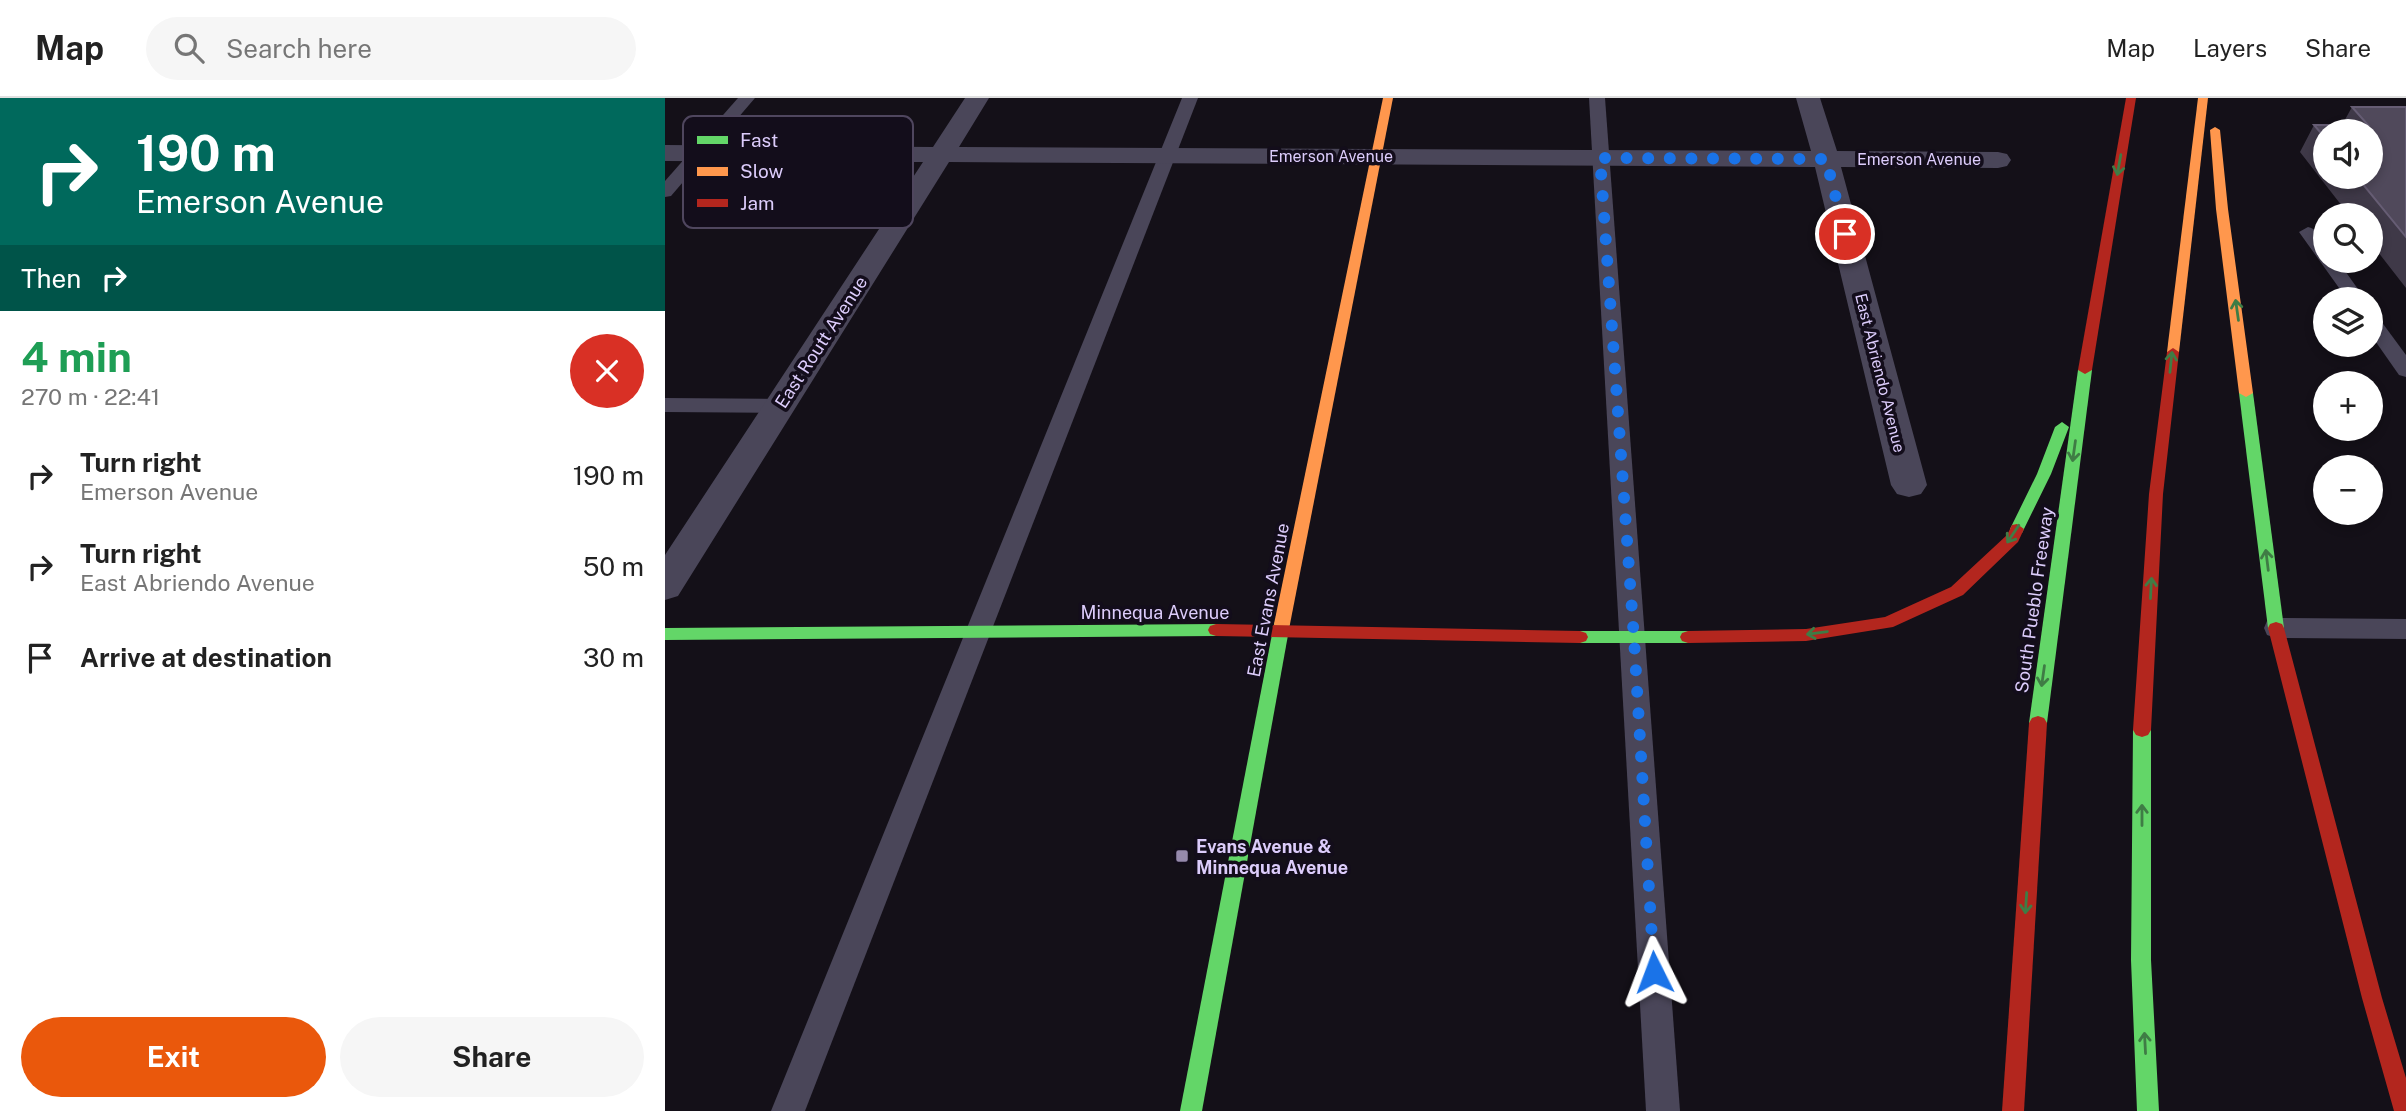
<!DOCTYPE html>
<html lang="en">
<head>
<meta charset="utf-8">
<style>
  :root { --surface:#fff; --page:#f6f6f6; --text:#222; --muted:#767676; --line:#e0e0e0; --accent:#ea580c }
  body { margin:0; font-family:"Public Sans",sans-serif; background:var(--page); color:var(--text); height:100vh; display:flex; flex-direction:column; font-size:26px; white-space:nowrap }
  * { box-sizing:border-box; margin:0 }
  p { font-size:23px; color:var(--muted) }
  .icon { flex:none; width:38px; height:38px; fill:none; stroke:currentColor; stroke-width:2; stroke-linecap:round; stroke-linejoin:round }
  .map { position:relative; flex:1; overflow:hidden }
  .sheet { display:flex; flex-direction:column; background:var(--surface); width:665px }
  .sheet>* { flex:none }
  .hud { background:#00695c; color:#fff; overflow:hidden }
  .tools { position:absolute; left:1648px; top:21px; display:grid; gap:14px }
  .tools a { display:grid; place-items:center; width:70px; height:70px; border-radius:50%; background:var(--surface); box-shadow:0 4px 10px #0003; font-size:35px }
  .pin { position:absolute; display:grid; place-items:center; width:60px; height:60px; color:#fff; margin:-30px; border:4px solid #fff; border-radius:50%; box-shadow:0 2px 7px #0007 }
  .me { position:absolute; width:77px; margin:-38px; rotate:357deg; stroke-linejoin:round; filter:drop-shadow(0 0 5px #0008) }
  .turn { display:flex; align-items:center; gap:24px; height:147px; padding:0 21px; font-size:32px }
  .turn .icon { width:91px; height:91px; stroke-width:2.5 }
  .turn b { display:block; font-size:49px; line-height:60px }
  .then { display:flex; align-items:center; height:66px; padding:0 21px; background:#0003; gap:14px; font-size:26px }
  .round { display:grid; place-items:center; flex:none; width:74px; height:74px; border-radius:37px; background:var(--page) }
  .headline { display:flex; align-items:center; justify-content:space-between; height:119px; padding:0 21px }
  h1 { font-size:42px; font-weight:700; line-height:52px; color:#1e9e55 }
  .button { display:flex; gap:14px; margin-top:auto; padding:14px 21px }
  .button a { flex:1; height:80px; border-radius:42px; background:var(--accent); color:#fff; font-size:28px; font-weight:700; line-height:80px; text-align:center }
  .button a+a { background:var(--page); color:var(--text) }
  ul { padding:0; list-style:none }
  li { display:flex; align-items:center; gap:21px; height:91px; padding:0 21px }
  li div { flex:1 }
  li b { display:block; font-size:26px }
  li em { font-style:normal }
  header { display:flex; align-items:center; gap:42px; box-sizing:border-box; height:98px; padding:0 35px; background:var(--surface); border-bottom:2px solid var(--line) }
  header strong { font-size:33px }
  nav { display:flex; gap:38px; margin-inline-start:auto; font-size:24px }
  .search { width:490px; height:63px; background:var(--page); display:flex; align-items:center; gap:18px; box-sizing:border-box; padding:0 24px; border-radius:38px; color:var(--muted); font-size:26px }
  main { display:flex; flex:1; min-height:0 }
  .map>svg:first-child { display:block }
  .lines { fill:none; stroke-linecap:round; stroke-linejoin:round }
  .lane { fill:#4a4659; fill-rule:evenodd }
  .street { fill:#4a4659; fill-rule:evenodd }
  .fast { fill:#63d668; fill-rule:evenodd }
  .slow { fill:#ff974d; fill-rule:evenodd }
  .jam { fill:#b3261e; fill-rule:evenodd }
  .wall { fill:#3f3948; fill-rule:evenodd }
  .building { fill:#50495b; stroke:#665d74; stroke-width:2 }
  .oneway { stroke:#3f7c45 }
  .route { stroke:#1a73e8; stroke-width:12; stroke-dasharray:0 21.6 }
  .poi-dot { fill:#968aac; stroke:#130d1b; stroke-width:2.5 }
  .labels { text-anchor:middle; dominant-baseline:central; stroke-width:7; stroke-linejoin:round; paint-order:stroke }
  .far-street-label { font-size:16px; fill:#dcccfb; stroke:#130d1b }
  .street-label { font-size:18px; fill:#dcccfb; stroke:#130d1b }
  .poi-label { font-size:18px; font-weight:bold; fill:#dcccfb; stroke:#130d1b; text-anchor:start }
  .key { fill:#130d1b; stroke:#4f465e; stroke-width:2 }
  .key-label { font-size:19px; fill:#dcccfb }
</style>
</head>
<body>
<header>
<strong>Map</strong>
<div class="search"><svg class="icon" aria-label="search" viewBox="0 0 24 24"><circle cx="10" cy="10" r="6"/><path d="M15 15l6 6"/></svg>Search here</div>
<nav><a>Map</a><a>Layers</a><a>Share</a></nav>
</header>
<main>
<section class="sheet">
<div class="hud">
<div class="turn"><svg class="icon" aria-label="right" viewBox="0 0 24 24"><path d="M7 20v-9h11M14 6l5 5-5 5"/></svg><div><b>190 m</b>Emerson Avenue</div></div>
<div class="then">Then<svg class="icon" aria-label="right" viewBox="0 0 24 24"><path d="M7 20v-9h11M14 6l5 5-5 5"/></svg></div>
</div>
<div class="headline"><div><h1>4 min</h1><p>270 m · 22:41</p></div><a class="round" style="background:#d93025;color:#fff"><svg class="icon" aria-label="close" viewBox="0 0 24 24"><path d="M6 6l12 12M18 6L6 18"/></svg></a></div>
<ul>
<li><svg class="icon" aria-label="right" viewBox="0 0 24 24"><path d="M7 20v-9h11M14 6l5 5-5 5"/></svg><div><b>Turn right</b><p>Emerson Avenue</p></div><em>190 m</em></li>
<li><svg class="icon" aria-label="right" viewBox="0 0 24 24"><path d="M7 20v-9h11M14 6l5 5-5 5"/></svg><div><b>Turn right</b><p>East Abriendo Avenue</p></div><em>50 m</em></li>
<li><svg class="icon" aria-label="arrive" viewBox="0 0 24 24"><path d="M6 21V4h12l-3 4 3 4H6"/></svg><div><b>Arrive at destination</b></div><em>30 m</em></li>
</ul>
<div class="button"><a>Exit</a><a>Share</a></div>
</section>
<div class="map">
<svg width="1741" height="1013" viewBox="0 0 1741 1013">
  <rect width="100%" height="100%" fill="#141018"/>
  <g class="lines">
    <g class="lane">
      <path d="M73,0H90L6,98L0,99V83Z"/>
      <path d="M517,0H533L140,1013H106Z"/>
      <path d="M924,0H940L1015,1013H981Z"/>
      <path d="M1643,129C1659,133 1661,149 1661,163H1673L1700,201H1682L1634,134Z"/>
      <path d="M1706,217L1713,219L1741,257V279L1734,277L1706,237Z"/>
      <path d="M0,300L114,301L121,303L125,308L121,313L114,315L0,314Z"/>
      <path d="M1611,520L1741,521V541L1611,540L1602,537L1599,530L1602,523Z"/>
    </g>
    <path class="street" d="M300,0H324L294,49L1146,53L1131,0H1155L1172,53L1333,54L1342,56L1346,62L1342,68L1333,70L1176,69L1262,387L1256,396L1244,399L1232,396L1226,387L1150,69L284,64L13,498L0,502V457L258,64L0,63V47L268,49Z"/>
    <g class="fast">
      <path d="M1420,268L1427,272L1382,625L1379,630L1373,632L1367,630L1364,625L1413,272Z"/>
      <path d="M1581,291L1588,295L1619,530L1617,534H1605L1603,530L1574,295Z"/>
      <path d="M1397,324L1404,329L1386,376L1357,435H1347L1345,431L1372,376L1390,329Z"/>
      <path d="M617,520L623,522L625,526L537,1013H515L609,526L611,522Z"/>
      <path d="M551,526L557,528L559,532L557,536L551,538L0,542V530Z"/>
      <path d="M915,533H1023L1029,535L1031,539L1029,543L1023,545H915L909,543L907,539L909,535Z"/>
      <path d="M1477,625L1483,627L1486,632V862L1494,1013H1472L1466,862L1468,632L1471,627Z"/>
    </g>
    <g class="slow">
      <path d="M718,0H728L625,526L623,530H611L609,526Z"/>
      <path d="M1533,0H1543L1514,254L1508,258L1502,254Z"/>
      <path d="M1550,29L1555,32L1563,111L1588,295L1581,299L1574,295L1551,111L1545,32Z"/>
    </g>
    <g class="jam">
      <path d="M1461,0H1471L1427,272L1420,276L1413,272Z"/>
      <path d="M1508,250L1514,254L1498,396L1486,632L1483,637L1477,639L1471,637L1468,632L1484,396L1502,254Z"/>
      <path d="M1352,426L1359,431L1353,444L1298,497L1228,529L1141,543L1023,545L1017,543L1015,539L1017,535L1023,533L1141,531L1220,519L1286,489L1342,437L1347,427Z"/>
      <path d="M1611,524L1617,526L1619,530L1717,900L1741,980V1013H1729L1697,900L1603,530L1605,526Z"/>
      <path d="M551,526L915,533L921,535L923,539L921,543L915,545L551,538L545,536L543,532L545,528Z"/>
      <path d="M1373,618L1379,620L1382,625L1359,1013H1337L1364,625L1367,620Z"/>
    </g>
  </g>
  <path class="wall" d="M1687,9H1741V190L1706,145V117H1684L1635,54L1649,27H1677ZM1661,33L1706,79H1661Z"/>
  <path class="building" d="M1687,9H1741V139L1692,79H1706V33H1661V41L1649,27H1703Z"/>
  <defs><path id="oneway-shaft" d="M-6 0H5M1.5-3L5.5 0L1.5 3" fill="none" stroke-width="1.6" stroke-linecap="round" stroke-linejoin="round" transform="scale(1.75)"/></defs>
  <g class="oneway">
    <use href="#oneway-shaft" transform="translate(1454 67) rotate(100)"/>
    <use href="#oneway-shaft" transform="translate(1572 212) rotate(-98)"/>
    <use href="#oneway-shaft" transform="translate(1506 264) rotate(-84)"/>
    <use href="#oneway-shaft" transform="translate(1409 353) rotate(98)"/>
    <use href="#oneway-shaft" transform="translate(1348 436) rotate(124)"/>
    <use href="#oneway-shaft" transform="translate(1602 462) rotate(-97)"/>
    <use href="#oneway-shaft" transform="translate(1486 490) rotate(-87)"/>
    <use href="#oneway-shaft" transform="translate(1152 535) rotate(172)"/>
    <use href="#oneway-shaft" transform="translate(1378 578) rotate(98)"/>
    <use href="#oneway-shaft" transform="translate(1477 717) rotate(-90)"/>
    <use href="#oneway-shaft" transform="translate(1361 805) rotate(94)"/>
    <use href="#oneway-shaft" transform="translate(1480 945) rotate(-93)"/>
  </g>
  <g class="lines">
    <path class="route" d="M989,874L969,541L935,60L1161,61L1180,136"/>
  </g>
  <rect class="poi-dot" x="510" y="751" width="14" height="14" rx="3.5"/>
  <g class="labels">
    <g class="far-street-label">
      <text x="666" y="58">Emerson Avenue</text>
      <text x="1254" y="61">Emerson Avenue</text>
      <text transform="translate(1215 275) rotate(76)">East Abriendo Avenue</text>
    </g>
    <g class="street-label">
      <text transform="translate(156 244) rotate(-57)">East Routt Avenue</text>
      <text transform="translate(603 502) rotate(-79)">East Evans Avenue</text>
      <text transform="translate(1369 502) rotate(-82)">South Pueblo Freeway</text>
      <text x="490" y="514">Minnequa Avenue</text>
    </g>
    <g class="poi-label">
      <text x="531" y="748">Evans Avenue &amp;<tspan x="531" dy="21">Minnequa Avenue</tspan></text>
    </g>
  </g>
  <rect x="18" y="18" width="230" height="112" rx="10" class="key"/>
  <rect x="32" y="38" width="31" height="8" fill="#63d668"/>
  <rect x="32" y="69" width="31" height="9" fill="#ff974d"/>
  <rect x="32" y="101" width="31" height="8" fill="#b3261e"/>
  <g class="key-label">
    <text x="75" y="49">Fast</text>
    <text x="75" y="80">Slow</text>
    <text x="75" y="112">Jam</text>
  </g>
</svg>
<div class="tools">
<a><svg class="icon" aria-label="sound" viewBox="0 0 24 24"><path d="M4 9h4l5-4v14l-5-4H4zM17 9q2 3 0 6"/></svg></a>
<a><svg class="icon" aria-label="search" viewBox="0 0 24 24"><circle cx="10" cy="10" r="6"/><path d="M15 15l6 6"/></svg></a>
<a><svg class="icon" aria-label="layers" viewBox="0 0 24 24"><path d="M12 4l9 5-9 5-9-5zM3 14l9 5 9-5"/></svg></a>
<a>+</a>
<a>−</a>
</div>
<div class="pin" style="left:1180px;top:136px;background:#d93025"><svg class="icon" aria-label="arrive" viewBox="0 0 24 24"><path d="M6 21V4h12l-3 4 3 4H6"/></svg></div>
<svg class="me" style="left:989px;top:874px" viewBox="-20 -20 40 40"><path d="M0-17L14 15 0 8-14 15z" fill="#1a73e8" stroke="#fff" stroke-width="4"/></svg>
</div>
</main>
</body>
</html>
